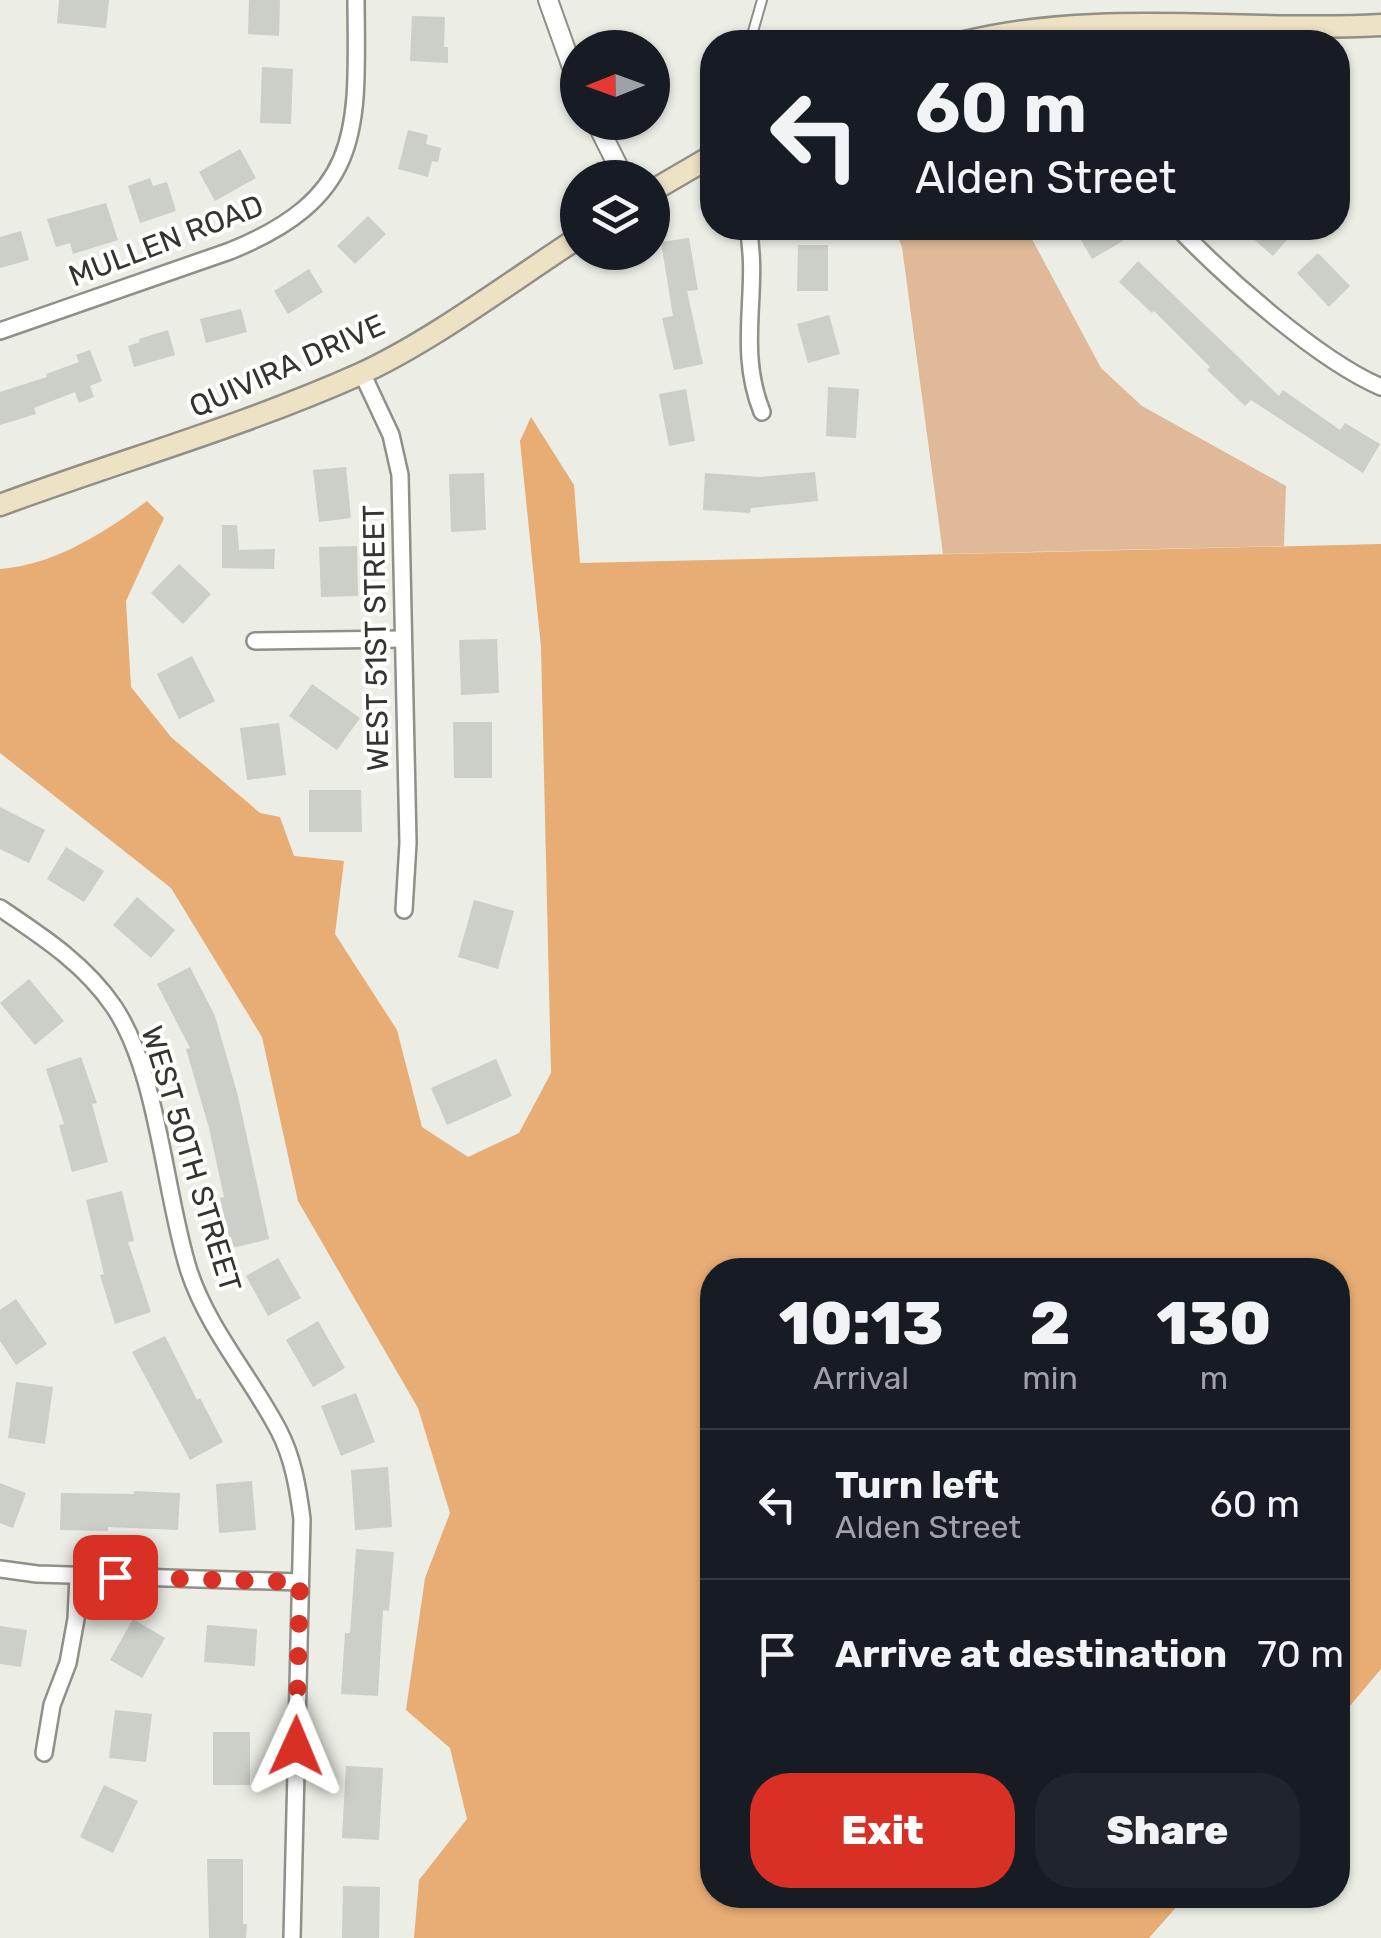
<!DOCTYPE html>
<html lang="en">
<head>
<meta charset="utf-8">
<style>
  :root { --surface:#171b24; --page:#20242c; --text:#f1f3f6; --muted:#9ea1a6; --line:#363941; --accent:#d93025 }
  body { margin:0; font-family:Rubik,sans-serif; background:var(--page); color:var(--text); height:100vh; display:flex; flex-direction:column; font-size:38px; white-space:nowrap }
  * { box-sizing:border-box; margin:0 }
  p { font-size:32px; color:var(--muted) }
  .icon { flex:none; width:55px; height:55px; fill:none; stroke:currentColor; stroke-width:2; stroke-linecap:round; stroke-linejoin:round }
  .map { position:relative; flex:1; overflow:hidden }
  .drawer { position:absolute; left:700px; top:1258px; width:650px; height:650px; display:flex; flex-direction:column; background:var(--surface); border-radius:40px; box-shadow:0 2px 8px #0004 }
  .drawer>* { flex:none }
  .top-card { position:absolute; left:700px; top:30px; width:650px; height:210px; border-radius:40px; box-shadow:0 2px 8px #0004; background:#171b24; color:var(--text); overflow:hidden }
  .needle { width:65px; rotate:269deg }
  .tools { position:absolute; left:560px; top:30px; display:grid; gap:20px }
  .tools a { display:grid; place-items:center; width:110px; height:110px; border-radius:50%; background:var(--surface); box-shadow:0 2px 8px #0004; font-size:50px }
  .pin { position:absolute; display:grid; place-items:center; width:85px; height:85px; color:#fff; margin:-42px; border-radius:20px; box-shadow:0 5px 15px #0006 }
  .me { position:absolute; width:110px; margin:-55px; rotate:1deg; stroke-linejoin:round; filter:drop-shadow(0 0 8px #0008) }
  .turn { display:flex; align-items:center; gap:35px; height:210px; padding:0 50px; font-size:45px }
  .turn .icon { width:130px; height:130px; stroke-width:2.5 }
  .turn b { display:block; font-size:70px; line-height:85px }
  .eta { display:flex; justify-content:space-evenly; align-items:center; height:170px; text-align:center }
  .eta b { font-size:60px; font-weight:800; line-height:70px }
  .primary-button { display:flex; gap:20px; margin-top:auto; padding:20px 50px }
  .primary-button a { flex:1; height:115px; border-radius:40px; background:var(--accent); color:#fff; font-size:40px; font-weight:800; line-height:115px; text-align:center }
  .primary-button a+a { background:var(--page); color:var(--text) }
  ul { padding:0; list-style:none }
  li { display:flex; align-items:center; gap:30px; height:150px; padding:0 50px; border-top:2px solid var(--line) }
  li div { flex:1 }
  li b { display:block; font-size:38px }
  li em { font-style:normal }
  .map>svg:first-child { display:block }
  .green { fill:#e0b998 }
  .forest { fill:#e8ac75 }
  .building { fill:#cbcfc7 }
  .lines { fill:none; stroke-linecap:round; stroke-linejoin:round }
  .service-casing { stroke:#909088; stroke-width:12 }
  .minor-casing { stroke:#909088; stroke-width:20 }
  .tertiary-casing { stroke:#909088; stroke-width:22 }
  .secondary-casing { stroke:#909088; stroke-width:25 }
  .service { stroke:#fff; stroke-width:8 }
  .minor { stroke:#fff; stroke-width:15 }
  .tertiary { stroke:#fff; stroke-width:18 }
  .secondary { stroke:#eee2c5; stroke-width:20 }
  .route { stroke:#d93025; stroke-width:18; stroke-dasharray:0 32.4 }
  .labels { text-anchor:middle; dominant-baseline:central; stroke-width:8; stroke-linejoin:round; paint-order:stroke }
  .street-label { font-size:30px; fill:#343430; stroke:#fffffe }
</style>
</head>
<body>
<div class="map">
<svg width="1381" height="1938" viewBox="0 0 1381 1938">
  <rect width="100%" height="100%" fill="#ecede4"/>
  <path class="green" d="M894,228H1026L1101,368L1142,406L1286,486L1284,546L943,554L902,247Z"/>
  <path class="forest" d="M531,417L574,485L580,563L1381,544V1669L1338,1720V1270H712V1895H1187L1149,1938H414L419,1880L467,1819L450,1748L406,1710L425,1578L450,1513L418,1408L298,1201L262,1037L171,888L0,753V569C54,565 104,533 147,501L164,518L126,601L131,687L171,737L260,813L280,817L294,856L344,861L335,934L397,1030L422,1127L468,1157L519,1133L551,1073L541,647L520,441Z"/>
  <g class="building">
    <path d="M59,0H109L106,28L57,23Z"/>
    <path d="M249,0H280L279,36L248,34Z"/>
    <path d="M412,16L445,17L444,47H448V63L410,61Z"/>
    <path d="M262,67L293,69L291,124L260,123Z"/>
    <path d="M408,130L428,135L426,144L441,148L438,162L432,161L428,177L398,169Z"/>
    <path d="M240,149L256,178L215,201L199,172Z"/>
    <path d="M150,178L153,186L167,182L176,211L140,223L128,186Z"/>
    <path d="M106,203L118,240L73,254L70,243L56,247L47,219Z"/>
    <path d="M368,216L386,234L355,264L337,246Z"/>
    <path d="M1074,228H1115L1123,241L1092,259Z"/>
    <path d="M1241,228H1297L1273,256Z"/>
    <path d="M21,231L29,260L0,268V237Z"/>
    <path d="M689,238L698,290L687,291L703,364L674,370L662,318L673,316L661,242Z"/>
    <path d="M798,245H828V291H797Z"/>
    <path d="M1318,253L1350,286L1329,307L1297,273Z"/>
    <path d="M1138,261L1279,396L1283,390L1340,430L1345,423L1380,444L1363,473L1251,400L1245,406L1207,370L1210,367L1154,311L1152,313L1119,282Z"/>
    <path d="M309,269L323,292L288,314L274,291Z"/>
    <path d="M241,309L247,332L206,343L200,319Z"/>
    <path d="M829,315L840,354L808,363L797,324Z"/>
    <path d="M168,330L175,355L134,367L128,346L140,342L139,339Z"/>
    <path d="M90,350L102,381L90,386L94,397L79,403L75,392L34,408L36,414L0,425V392L47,377L46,374L79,362L76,355Z"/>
    <path d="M828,387L859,389L856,438L826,436Z"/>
    <path d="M686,389L695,441L669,446L659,394Z"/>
    <path d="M346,467L351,518L319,522L313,470Z"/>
    <path d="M815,472L818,501L751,508L750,513L703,510L705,473L760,477Z"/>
    <path d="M484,473L486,530L451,532L449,474Z"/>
    <path d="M222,525H237L239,550L275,549L274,569L222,568Z"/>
    <path d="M357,546L358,596L321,597L319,547Z"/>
    <path d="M179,564L211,594L183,624L151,593Z"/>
    <path d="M497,639L499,693L461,695L459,640Z"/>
    <path d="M192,656L215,701L179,719L157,674Z"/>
    <path d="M312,684L360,718L337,750L289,716Z"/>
    <path d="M453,722H492V778H454Z"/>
    <path d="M279,723L286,775L247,780L240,728Z"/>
    <path d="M309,790H361L362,832H309Z"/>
    <path d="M0,807L45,830L29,863L0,849Z"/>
    <path d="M66,847L104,871L84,902L47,879Z"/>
    <path d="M137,897L175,930L151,958L113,925Z"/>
    <path d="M474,900L514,911L498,969L458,957Z"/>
    <path d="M190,967L215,1016L238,1096L269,1239L232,1248L220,1198L224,1197L209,1128L186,1049L190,1048L157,984Z"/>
    <path d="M29,979L64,1021L35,1045L0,1003Z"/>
    <path d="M81,1057L97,1103L92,1104L108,1162L72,1172L59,1125L64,1124L46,1069Z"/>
    <path d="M496,1059L512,1096L447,1125L431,1088Z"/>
    <path d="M122,1191L134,1241L128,1242L151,1312L115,1324L100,1275L104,1274L86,1200Z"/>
    <path d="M278,1258L301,1298L268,1316L246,1276Z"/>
    <path d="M16,1299L47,1344L16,1365L0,1341V1310Z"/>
    <path d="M318,1321L345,1368L313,1387L286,1340Z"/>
    <path d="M165,1336L197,1400L200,1398L223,1442L190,1460L132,1352Z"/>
    <path d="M16,1382L53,1387L45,1444L8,1438Z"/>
    <path d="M356,1393L375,1442L341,1456L321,1406Z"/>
    <path d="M388,1467L392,1527L355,1530L351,1470Z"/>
    <path d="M252,1481L256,1530L219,1533L216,1484Z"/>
    <path d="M0,1483L26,1493L13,1528L0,1523Z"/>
    <path d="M134,1491L180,1493L178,1530L108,1527V1531L60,1530L61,1493L134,1494Z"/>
    <path d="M356,1549L394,1552L389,1611L383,1610L378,1696L341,1694L345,1633H350Z"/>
    <path d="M133,1619L165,1638L142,1678L110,1660Z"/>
    <path d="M207,1625L257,1629L255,1666L204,1662Z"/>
    <path d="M0,1626L27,1630L21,1667L0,1664Z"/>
    <path d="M115,1710L152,1714L146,1762L109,1758Z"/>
    <rect x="213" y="1732" width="37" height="53"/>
    <path d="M346,1766L383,1768L379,1840L342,1838Z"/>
    <path d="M104,1785L138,1801L113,1853L80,1837Z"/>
    <path d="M207,1859H243V1924H247L246,1938H209Z"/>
    <path d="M343,1886L380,1887L379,1938H342Z"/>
  </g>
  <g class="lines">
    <g class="service-casing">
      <path id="service" d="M750,42L762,0"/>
    </g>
    <g class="minor-casing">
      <g id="minor">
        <path d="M748,228C760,292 736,347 762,412"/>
        <path d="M1178,228C1226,278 1318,360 1381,387"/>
        <path d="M0,331L230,251C365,196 357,128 356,0"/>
        <path d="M362,373L391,435L400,475L408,843L404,910"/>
        <path d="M255,641L403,639"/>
        <path d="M0,908C43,937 85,964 114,1007C159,1074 164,1193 189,1271C208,1329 251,1377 279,1431C293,1458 298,1488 302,1519L292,1938"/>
        <path d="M0,1569L37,1574L300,1582"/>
        <path d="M44,1753L52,1705L68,1663L76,1619L78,1576"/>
      </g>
    </g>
    <g class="tertiary-casing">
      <g id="tertiary">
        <path d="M548,0L578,84"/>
        <path d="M596,122L624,178"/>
      </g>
    </g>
    <g class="secondary-casing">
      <g id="secondary">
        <path d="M965,42C1098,9 1245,33 1381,25"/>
        <path d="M652,191L712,156"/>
        <path d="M0,505C119,461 241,427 358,375C431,342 510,282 578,238"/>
      </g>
    </g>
    <use href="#service" class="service"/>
    <use href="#minor" class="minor"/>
    <use href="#tertiary" class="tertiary"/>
    <use href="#secondary" class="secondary"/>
  </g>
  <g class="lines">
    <path class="route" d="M115,1577L300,1582L296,1746"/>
  </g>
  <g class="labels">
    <g class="street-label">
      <text transform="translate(166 241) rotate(-21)">MULLEN ROAD</text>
      <text transform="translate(287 366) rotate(-24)">QUIVIRA DRIVE</text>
      <text transform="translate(376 638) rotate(-91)">WEST 51ST STREET</text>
      <text transform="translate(191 1159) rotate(73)">WEST 50TH STREET</text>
    </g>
  </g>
</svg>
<div class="tools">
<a><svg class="needle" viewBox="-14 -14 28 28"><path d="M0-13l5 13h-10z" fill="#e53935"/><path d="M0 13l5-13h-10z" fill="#9ea1a6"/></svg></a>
<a><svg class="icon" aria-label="layers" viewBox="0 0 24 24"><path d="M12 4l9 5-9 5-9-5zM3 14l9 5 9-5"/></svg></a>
</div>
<div class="pin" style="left:115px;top:1577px;background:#d93025"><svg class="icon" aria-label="arrive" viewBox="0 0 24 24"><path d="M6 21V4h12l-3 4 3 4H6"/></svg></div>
<svg class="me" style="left:296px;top:1746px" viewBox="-20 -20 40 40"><path d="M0-17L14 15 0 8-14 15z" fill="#d93025" stroke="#fff" stroke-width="4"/></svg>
<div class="top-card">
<div class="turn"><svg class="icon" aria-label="left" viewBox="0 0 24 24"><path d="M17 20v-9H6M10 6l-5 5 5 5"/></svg><div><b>60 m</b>Alden Street</div></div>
</div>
<section class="drawer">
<div class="eta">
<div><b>10:13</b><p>Arrival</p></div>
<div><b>2</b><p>min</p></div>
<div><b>130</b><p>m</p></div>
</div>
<ul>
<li><svg class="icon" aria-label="left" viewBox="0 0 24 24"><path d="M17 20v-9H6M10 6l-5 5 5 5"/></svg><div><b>Turn left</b><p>Alden Street</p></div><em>60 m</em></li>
<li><svg class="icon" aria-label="arrive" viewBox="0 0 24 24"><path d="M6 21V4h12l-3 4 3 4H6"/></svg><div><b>Arrive at destination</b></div><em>70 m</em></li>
</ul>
<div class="primary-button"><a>Exit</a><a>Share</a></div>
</section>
</div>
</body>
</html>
